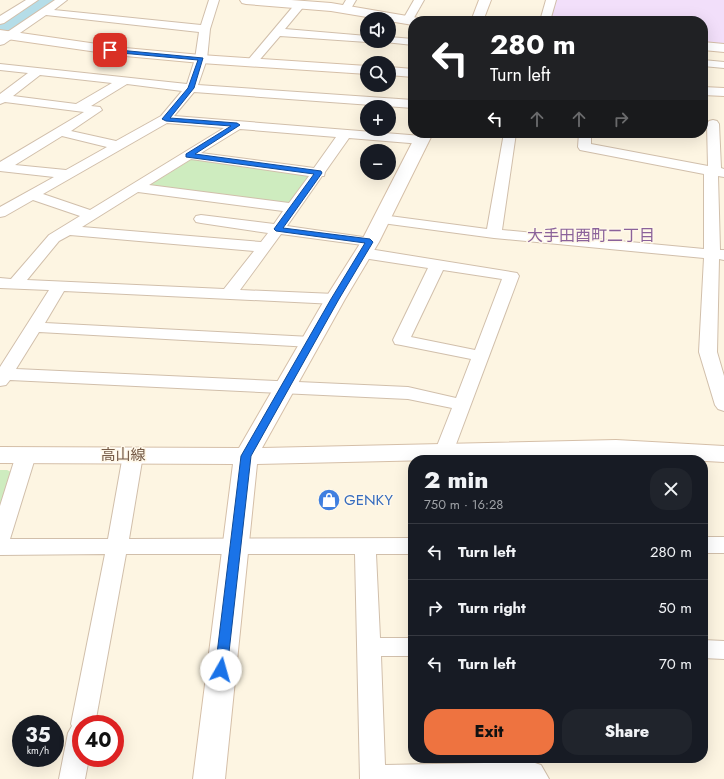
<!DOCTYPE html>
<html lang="en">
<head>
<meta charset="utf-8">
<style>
  :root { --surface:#171b24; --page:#20242c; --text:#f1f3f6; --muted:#9ea1a6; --line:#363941; --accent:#ee7340 }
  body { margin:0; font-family:Jost,"Noto Sans JP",sans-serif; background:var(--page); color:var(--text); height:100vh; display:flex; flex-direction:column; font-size:15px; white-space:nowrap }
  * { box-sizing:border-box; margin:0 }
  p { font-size:13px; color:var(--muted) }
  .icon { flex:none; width:22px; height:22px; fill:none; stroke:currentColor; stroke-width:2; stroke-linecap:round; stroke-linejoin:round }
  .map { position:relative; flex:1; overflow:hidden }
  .panel { position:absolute; left:408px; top:455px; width:300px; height:308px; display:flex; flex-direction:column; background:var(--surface); border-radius:16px; box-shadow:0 4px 16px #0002 }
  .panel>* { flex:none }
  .banner { position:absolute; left:408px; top:16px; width:300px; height:122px; border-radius:16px; box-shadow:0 4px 16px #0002; background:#202124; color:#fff; overflow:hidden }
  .fabs { position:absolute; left:360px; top:12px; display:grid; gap:8px }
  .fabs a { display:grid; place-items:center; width:36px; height:36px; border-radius:50%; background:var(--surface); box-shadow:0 4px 16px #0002; font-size:20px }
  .speed { position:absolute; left:12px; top:715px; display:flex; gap:8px; font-size:20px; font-weight:700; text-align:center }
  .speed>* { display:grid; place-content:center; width:52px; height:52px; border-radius:50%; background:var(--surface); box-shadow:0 4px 16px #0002; line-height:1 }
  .speed small { font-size:10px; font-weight:400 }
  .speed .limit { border:6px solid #d22; background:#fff; color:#111 }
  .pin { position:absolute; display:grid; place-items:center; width:34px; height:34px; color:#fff; margin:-17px; border-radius:8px; box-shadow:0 2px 6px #0006 }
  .me { position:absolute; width:44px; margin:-22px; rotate:7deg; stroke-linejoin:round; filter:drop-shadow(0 0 3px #0008) }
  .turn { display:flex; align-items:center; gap:14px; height:84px; padding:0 16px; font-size:18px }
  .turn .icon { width:52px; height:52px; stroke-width:2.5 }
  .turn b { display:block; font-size:28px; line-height:34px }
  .lanes { display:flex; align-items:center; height:38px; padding:0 16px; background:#0003; justify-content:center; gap:20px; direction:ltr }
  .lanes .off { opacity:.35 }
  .round { display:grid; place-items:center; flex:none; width:42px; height:42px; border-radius:16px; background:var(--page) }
  .head { display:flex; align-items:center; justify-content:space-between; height:68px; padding:0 16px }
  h1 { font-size:24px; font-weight:800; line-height:30px }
  .button { display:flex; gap:8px; margin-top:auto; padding:8px 16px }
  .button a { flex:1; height:46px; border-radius:16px; background:var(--accent); color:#111; font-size:16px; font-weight:800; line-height:46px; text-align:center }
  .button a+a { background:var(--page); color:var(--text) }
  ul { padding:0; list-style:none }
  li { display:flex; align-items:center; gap:12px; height:56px; padding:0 16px; border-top:1px solid var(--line) }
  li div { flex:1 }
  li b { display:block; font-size:15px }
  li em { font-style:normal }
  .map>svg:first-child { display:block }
  .education { fill:#f2dffa }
  .green { fill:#ceecbf }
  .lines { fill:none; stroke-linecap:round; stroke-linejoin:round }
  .river { fill:#b5dde8; fill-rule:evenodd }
  .street-casing { stroke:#d1bfab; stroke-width:2 }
  .secondary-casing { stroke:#d5bfa8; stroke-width:2 }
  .street { fill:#fff; fill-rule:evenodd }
  .secondary { fill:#fff; fill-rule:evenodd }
  .route { fill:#1a73e8; stroke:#114b97 }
  .labels { text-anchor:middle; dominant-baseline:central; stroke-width:3; stroke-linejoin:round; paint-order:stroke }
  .street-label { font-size:15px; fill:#765b47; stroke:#fff8e9 }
  .shop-label { font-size:15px; fill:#366cbe; stroke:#fff8e9; text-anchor:start }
  .neighbourhood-label { font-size:16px; fill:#8b629a; stroke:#fff8e9 }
</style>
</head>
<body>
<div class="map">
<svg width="724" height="779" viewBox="0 0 724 779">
  <rect width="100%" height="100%" fill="#fdf5e2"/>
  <path class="education" d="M554,0H724V47L703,45V21H549Z"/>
  <g class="green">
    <path d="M192,159L313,174L290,204L148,186Z"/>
    <path d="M0,470H7L13,473L0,513Z"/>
  </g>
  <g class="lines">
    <path class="river" d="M37,0H56L54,3L6,35L0,36V24Z"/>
    <g class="street-casing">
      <g id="street">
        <path d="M26,0H38L4,23L0,24V16Z"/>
        <path d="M55,0H67L54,10L201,25L209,0H219L210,29L207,59L198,85L413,100V108L194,92L174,116L422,136L427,137L428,140L427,143L422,144L349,138L325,172L324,176H322L287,226L370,238L375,239L377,242L375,245L370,246L281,234L240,290L335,294L341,296L343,299L341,302L335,304L64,291L45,323L311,337L317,338L320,342L317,346L311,347L39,332L16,369L408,387L456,398L471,359L401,345L395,344L393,340L428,268L363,258L358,256L355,253L358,250L363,248L517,273L519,276L452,455L445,457L438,455L435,451L452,408L408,399L10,380L6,385L0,386V367L49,290L0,288V278L11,279L49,235L80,216L33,200L5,216L0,217V207L54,177L0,171V162L84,112L5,102L0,104V94L28,73L0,70V64L187,84L195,59L199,32L46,15L4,44L0,45V37ZM40,75L112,83L76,104L13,96ZM127,84L182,91L161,116L116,141L71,131L102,110L100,107L91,106ZM167,123L224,128L90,210L43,194ZM240,129L336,137L314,168L201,153ZM62,136L107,147L66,170L15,165ZM191,159L309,176L289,203L149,185ZM138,192L283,211L274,224L201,215L196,216L194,219L196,222L201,223L268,233L261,242L82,227ZM70,235L254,251L224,289L27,280L59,241ZM443,270L502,279L475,350L411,337Z"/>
        <path d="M346,0H356L349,12L345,13L340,10Z"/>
        <path d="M414,0H424L411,23H403L402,21Z"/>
        <path d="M546,0H556L550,21H540Z"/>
        <path d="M300,2L305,5L285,29L367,36V41H371L367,42L280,36L256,64H248L246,62L248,60L296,3Z"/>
        <path d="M389,37L413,39V45L385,42L384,41H389Z"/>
        <path d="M703,60L724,62V68L703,66Z"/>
        <path d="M713,120L717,121L719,124L721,168L724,169V177L718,176L720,250H724V260L719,259L717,352L724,376V411L718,409L715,405L699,352L704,258L494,238L382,223L377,222L375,219L377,216L382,215L487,229L504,133H516L502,230L704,249V174L580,150L578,147L579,133H591V144L708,166L707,124L709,121Z"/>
        <path d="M26,449L33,450L36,455L10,539H108L123,455L126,450L133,449L140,450L143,455L129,539L413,538V554H376L380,638H413V656H381L385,765L532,762L541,765L549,779H360L355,554H126L95,724H81V758H89L85,779H59L68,733L72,726L71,724L105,554L0,555V506L16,455L19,450Z"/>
        <rect x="703" y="537" width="21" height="16"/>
        <path d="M703,640L724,641V659L703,658Z"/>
      </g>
    </g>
    <g class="secondary-casing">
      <g id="secondary">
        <path d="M240,0H291L331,3L413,17L418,18L419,21H413V25L389,21V19H379L331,11L246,4L242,3Z"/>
        <path d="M479,0H491L483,21H471Z"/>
        <path d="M0,30L125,48L201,55L367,66V74L201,63L125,56L0,38Z"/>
        <path d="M703,42L724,44V52L703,50Z"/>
        <path d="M389,67L413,69V77L389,75Z"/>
        <path d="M703,87L724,88V96L703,95Z"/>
        <path d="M417,133H433L379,242L345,299L262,448L616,440L724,446V462L616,456L257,464L225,779H193L233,464L0,463V447L239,448L325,299L361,242Z"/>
      </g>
    </g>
    <use href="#street" class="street"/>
    <use href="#secondary" class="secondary"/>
  </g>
  <path class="route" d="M108,49L203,58L194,88L170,118L237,123L240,125L195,154L321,171L322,173L283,228L370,239L373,242L339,299L251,456L227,670L226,674L221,675L217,674L215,670L241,456L331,299L365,243L276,231L274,229L314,174L186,157V154L231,126L166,121L162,119L188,88L198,60L110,52L108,51Z"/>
  <defs>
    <g id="shop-disc" transform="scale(1.15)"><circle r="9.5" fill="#3f7fe0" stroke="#fff8e9"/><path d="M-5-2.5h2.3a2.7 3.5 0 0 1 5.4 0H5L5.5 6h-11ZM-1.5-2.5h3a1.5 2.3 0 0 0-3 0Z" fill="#fff"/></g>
  </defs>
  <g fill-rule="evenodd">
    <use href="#shop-disc" x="329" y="500"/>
  </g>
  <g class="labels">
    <g class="street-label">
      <text x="123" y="455">高山線</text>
    </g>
    <g class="shop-label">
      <text x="344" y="500">GENKY</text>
    </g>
    <g class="neighbourhood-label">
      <text x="591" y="235">大手田酉町二丁目</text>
    </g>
  </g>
</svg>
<div class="fabs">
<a><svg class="icon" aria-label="sound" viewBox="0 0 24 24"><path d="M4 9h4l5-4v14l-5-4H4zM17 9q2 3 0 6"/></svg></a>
<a><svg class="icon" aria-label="search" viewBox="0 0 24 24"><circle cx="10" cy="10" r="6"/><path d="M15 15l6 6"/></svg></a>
<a>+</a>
<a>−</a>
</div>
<div class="speed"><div>35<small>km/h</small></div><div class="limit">40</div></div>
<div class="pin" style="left:110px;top:50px;background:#d93025"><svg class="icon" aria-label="arrive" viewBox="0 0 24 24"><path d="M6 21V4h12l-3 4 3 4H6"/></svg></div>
<svg class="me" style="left:221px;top:670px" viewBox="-20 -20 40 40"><circle r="19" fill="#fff"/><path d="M0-13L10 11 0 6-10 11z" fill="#1a73e8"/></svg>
<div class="banner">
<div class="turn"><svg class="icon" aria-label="left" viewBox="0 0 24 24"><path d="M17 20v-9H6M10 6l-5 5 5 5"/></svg><div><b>280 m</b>Turn left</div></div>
<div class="lanes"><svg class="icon" aria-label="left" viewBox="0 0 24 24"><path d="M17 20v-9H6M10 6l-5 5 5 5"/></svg><svg class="icon off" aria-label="ahead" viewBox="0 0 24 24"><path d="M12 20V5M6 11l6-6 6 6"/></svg><svg class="icon off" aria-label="ahead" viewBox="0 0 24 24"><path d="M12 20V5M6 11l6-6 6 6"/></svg><svg class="icon off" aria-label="right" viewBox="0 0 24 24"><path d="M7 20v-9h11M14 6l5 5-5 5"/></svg></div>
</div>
<section class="panel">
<div class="head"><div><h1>2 min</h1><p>750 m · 16:28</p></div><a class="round"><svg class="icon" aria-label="close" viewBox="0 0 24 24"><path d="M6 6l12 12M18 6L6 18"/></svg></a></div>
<ul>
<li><svg class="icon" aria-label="left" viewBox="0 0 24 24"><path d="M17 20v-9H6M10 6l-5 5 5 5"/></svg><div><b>Turn left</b></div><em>280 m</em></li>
<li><svg class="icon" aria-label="right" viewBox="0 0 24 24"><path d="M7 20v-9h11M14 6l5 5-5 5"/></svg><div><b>Turn right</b></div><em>50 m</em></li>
<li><svg class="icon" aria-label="left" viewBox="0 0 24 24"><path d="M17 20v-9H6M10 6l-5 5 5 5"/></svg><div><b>Turn left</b></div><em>70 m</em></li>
</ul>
<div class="button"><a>Exit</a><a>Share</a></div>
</section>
</div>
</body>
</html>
